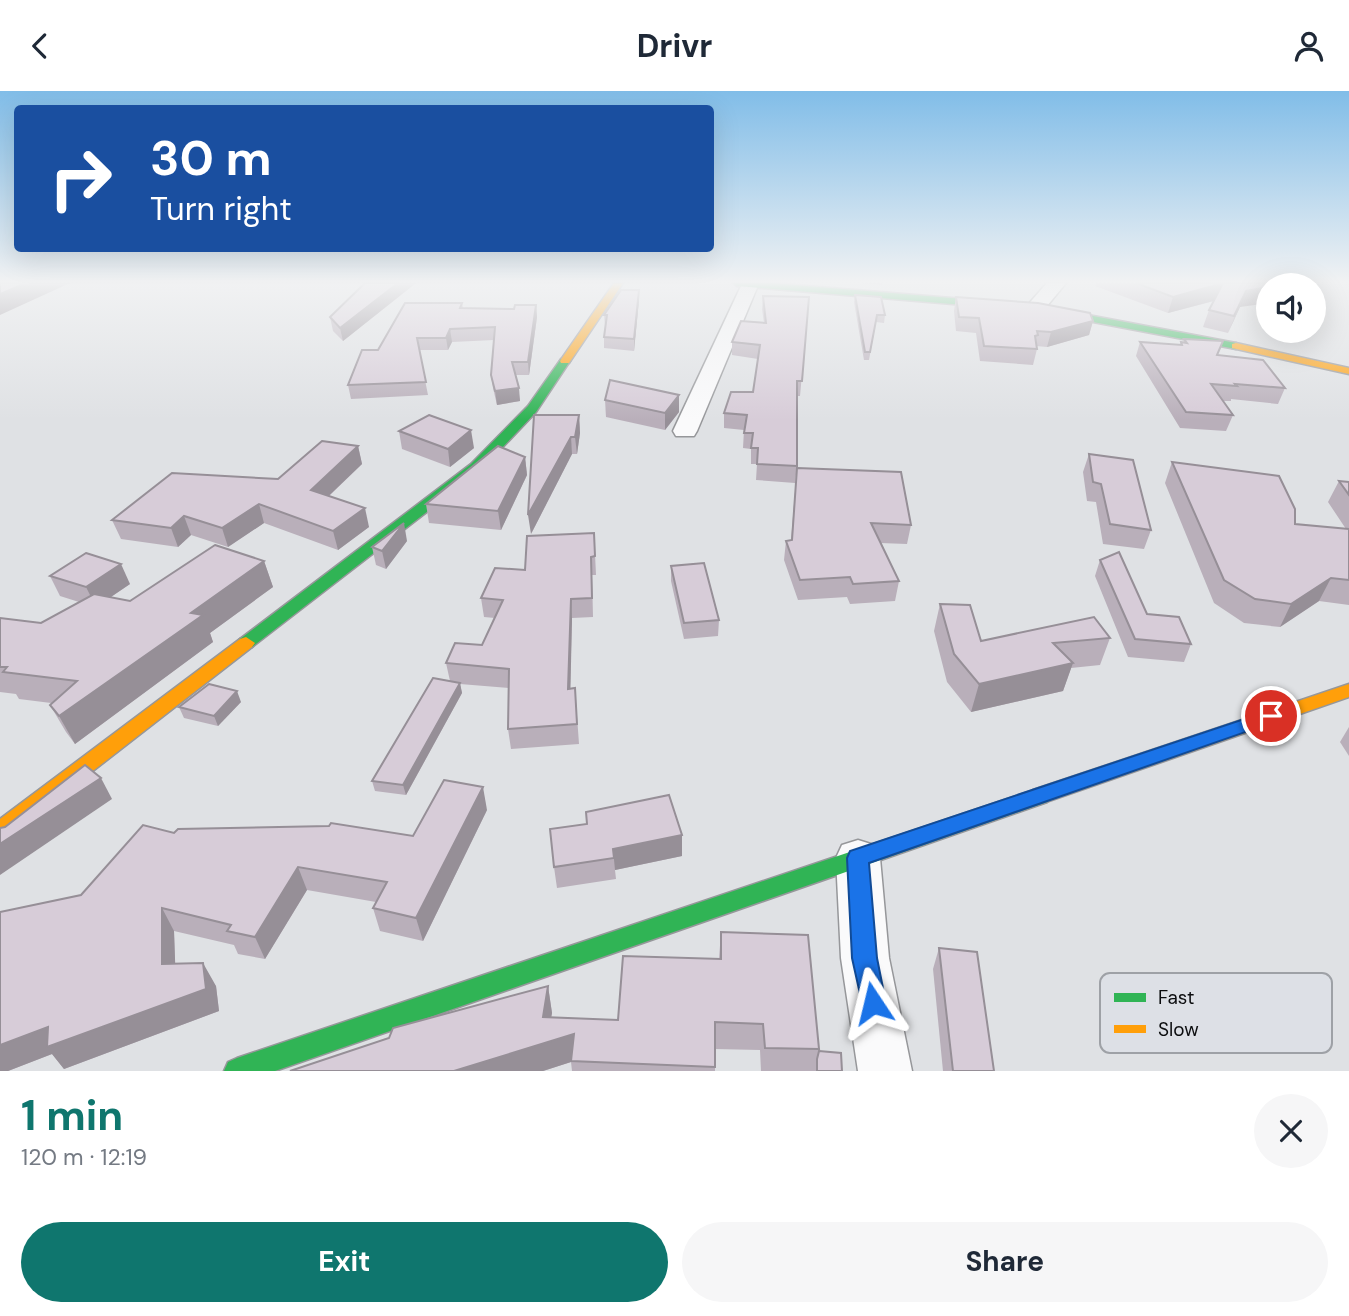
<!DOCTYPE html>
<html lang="en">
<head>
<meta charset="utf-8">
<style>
  :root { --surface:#fff; --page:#f6f6f7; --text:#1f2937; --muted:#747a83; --accent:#0f766e }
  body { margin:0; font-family:"DM Sans",sans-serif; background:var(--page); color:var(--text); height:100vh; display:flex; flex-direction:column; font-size:26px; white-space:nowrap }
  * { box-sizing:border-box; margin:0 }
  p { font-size:23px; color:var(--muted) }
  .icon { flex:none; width:38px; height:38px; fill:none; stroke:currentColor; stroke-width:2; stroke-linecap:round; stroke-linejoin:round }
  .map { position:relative; height:980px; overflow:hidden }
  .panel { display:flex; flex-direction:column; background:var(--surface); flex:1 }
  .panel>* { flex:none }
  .banner { position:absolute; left:14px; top:14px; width:700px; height:147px; border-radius:7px; box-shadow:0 7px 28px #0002; background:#1a4fa0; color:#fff; overflow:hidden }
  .buttons { position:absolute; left:1256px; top:182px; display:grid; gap:14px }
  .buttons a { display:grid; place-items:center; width:70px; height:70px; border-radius:50%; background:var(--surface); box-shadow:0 7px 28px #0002; font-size:35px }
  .pin { position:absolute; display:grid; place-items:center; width:60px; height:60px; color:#fff; margin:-30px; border:4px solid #fff; border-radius:50%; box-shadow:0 2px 7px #0007 }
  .me { position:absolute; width:77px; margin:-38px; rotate:350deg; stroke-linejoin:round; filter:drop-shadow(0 0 5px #0008) }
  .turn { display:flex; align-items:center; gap:24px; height:147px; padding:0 21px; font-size:32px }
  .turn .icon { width:91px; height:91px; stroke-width:2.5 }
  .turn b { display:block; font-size:49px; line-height:60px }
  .round { display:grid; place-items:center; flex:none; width:74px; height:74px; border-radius:37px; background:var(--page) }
  .overview { display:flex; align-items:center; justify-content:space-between; height:119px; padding:0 21px }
  h1 { font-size:42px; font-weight:700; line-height:52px; color:var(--accent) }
  .action { display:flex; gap:14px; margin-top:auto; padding:14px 21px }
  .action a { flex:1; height:80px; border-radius:42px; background:var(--accent); color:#fff; font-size:28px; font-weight:700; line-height:80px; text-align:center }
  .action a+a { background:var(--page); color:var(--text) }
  header { display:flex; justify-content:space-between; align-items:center; height:91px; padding:0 21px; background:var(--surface); font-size:32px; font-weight:700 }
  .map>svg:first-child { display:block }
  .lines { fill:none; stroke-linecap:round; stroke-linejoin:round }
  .street-casing { stroke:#96979a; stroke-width:3 }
  .fast-casing { stroke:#96979a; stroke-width:3 }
  .slow-casing { stroke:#96979a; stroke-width:3 }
  .street { fill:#fafafb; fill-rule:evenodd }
  .fast { fill:#30b455; fill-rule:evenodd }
  .slow { fill:#ff9f0a; fill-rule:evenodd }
  .wall { fill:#b9afba }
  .shaded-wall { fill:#968f97 }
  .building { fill:#d7ccd8; stroke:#968f97; stroke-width:2 }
  .route { fill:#1a73e8; stroke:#114b97; stroke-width:2 }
  .key { fill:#dde0e6; stroke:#9ea1a6; stroke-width:2 }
  .key-label { font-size:19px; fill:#0c0d0f }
</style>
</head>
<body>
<header><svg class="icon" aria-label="back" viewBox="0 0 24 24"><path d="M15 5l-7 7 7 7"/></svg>Drivr<svg class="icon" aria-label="person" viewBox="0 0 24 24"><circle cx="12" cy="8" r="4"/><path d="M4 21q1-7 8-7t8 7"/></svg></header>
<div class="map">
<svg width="1349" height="980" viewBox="0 0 1349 980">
  <rect width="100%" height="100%" fill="#dfe1e4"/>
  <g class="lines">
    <g class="street-casing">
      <g id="street">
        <path d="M759,192L697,340L694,345H676L673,340L742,193Z"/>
        <path d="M1047,192H1066L1042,221H1028L1025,217Z"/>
        <path d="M858,749L874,754L880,767L889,867L912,980H858L841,867L836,767L842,754Z"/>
      </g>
    </g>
    <g class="fast-casing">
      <g id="fast">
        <path d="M733,192H771L1035,214L1236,252L1241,255L1236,258L1035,220L737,195Z"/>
        <path d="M561,268L570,270L536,321L481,379L252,556H240L237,552L240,548L471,373L528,315Z"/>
        <path d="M1040,697L1047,699L1050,705L1047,711L275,980H224L228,971L237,967Z"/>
      </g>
    </g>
    <g class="slow-casing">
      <g id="slow">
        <path d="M614,192H623L569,272H561L560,270Z"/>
        <path d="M1236,252L1349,277V283L1232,257V253Z"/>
        <path d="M246,546L255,552L252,556L8,746L0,749V728L240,548Z"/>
        <path d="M1349,593V606L1040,713L1033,711L1030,705L1033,699Z"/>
      </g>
    </g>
    <use href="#street" class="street"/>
    <use href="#fast" class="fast"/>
    <use href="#slow" class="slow"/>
  </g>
  <g class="wall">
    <path d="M365,192H416L343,250L333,240L330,226Z"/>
    <path d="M859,192H882V194Z"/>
    <path d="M1096,192H1294L1240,216L1228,242L1203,236L1209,219L1214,210L1168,222L1095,195Z"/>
    <path d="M855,204L885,224L884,232L876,231L869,269H864L854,211Z"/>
    <path d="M763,205L809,206L800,305H797V375L795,392L756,389L757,373H751V358L743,357L744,339L724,337V322L753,301L758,268L732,264V251L764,232L762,218Z"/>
    <path d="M956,206L1093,230L1089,244L1047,256L1036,255L1037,258L1033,274L980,270L976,242L956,240L954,220Z"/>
    <path d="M639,209L634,260L604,257V246L605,235L604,224Z"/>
    <path d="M462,212L463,217L514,218L536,214L537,226L529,284H515L520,310L497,314L493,297L491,284L494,249L452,251L448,259H419L428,304L351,308L348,294L378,259Z"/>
    <path d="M1184,248L1285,297L1278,313L1231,308V310H1223L1233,324L1226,340L1180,337L1136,265L1140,251L1180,254L1181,251L1183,252Z"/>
    <path d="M605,309L679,321L665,339L606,326Z"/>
    <path d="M579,324L580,342L577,363H572L531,443Z"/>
    <path d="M399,340L474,357L450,376L402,358Z"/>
    <path d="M358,355L362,373L329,405L369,436L338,459L264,432L228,456L191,444L178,456L121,448L112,429L278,388Z"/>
    <path d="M1089,363L1151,439L1144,458L1103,453L1096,411L1087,410L1083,381Z"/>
    <path d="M525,366L527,384L501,439L429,432L426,413Z"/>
    <path d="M1172,371L1295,433L1346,438L1328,411L1339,390L1349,391V514L1319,510L1280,536L1244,532L1214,512L1165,392Z"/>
    <path d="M797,377L911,434L907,453L880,452L899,490L895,510L850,513L847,506L798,509L784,469L786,450L791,449Z"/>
    <path d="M594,442L596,484H592L593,526L572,527L570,598L575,597L579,653L511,658L508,638L509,597L460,593L462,602L406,704L375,700L372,690L450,590L446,572L482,554L495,527L484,526L481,507L525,479Z"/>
    <path d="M407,450L386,478L376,474L372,456Z"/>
    <path d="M1100,469L1147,523L1191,553L1184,571L1128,566L1095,485Z"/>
    <path d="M264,470L273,496L210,542L213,551L75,653L66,641L50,614L51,612L19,608L16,603L0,601V527L41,532L79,511L60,505L50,485L130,493L111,506L130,510Z"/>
    <path d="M671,475L719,529L718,545L684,548L671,490Z"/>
    <path d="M940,513L981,550L1110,547L1100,574L1071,577L1063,600L971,621L947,591L934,540Z"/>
    <path d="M241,611L218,635L184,627L179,616Z"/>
    <path d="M1349,636V665L1340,651Z"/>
    <path d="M487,719L423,850L380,840L373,817L376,811L307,799L265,868L238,863L234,854L174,840L175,873L216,895L219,920L64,978L52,963L8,980H0L81,804L174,742L413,745Z"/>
    <path d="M586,721L682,744V765L615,779L616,788L557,797L554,776L587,733Z"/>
    <path d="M721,841L819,958V960L842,980H815V978V980H761L760,959L715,958V980H572L571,971L543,980H290L548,895L552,922L551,926L618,929L719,868Z"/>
    <path d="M939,857L994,980H943L933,878Z"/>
  </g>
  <g class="shaded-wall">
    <path d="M26,192H70L0,224V203Z"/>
    <path d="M398,192H416L343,250L340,237Z"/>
    <path d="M1223,192L1217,209L1168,222L1173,206Z"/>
    <path d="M1269,196V212L1240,216L1228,242L1246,200Z"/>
    <path d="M639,199V209L634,260V248Z"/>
    <path d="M536,214L537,226L529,284L528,271Z"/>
    <path d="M1093,230L1089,244L1047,256L1051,241Z"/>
    <path d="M450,238L452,251L448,259L446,247Z"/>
    <path d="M519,297L520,310L497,314L495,300Z"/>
    <path d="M679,304V321L665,339V322Z"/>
    <path d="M579,324L580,342L577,363L575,346Z"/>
    <path d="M471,339L474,357L450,376L448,358Z"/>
    <path d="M571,346L572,363L531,443L528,424Z"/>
    <path d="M358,355L362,373L316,417L311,399Z"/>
    <path d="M525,366L527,384L501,439L498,420Z"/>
    <path d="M259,413L264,432L228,456L222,437Z"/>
    <path d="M365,417L369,436L338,459L333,440Z"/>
    <path d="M184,425L191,444L178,456L171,437Z"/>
    <path d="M404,432L407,450L386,478L382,460Z"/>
    <path d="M264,470L273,496L210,542L213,551L75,653L59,625L191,522Z"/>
    <path d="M121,473L130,493L96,516L86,496Z"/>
    <path d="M1331,487L1319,510L1280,536L1291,513Z"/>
    <path d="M571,508L572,527L570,618L568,598Z"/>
    <path d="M1073,572L1063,600L971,621L979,593Z"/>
    <path d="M460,592L462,602L406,704L403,694Z"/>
    <path d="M237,600L241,611L218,635L214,625Z"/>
    <path d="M101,687L112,708L0,784V753Z"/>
    <path d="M483,696L487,719L423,850L416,827Z"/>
    <path d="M682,744V765L615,779L613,758Z"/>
    <path d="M298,776L307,799L265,868L255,846Z"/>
    <path d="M162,817L174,840L176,895L162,873Z"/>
    <path d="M203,872L216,895L219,920L64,978L52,963L8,980H0V954Z"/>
    <path d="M548,895L552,922L547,951L574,943L571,971L543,980H454L543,926Z"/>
  </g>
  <g class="building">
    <path d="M0,192H26L0,203Z"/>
    <path d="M365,192H398L340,237L330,226Z"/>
    <path d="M1136,192H1294L1295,193L1283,194H1269V196L1246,200L1234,225L1209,219L1223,192L1173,206Z"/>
    <path d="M621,199H639L634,248L604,246L607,224H604Z"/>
    <path d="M855,204L881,206L885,224H877L870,261H865Z"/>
    <path d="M763,205L809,206L802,290H797V375L757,373L758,357H751L753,342H744L747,324L724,322L731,301H753L760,254L732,251L741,230L766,232Z"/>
    <path d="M956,206L1038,212L1090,222L1093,230L1051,241L1037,240L1038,244L1035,245L1037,258L984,255L979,227L959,226Z"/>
    <path d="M405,212H462L460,217L514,218L515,214H536L528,271H512L519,297L495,300L491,284L495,236L450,238L446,247H417L426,291L348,294L362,259H378Z"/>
    <path d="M1184,248L1223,250L1217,264L1263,269L1285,297L1235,293L1237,295L1211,293L1233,324L1186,321L1140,251L1182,254L1181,251L1187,252Z"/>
    <path d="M610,289L679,304L665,322L605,309Z"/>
    <path d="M429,324L471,339L448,358L399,340Z"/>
    <path d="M534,324H579L575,346H571L528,424Z"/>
    <path d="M322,350L358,355L311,399L365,417L333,440L259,413L222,437L184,425L171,437L112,429L172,382L278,388Z"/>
    <path d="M498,355L525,366L498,420L426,413Z"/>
    <path d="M1089,363L1133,369L1151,439L1110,433L1101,393L1093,391Z"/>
    <path d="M1172,371L1279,385L1295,418V433L1349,438V489L1331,487L1291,513L1255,508L1224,489Z"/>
    <path d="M797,377L901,381L911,434L871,432L899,490L853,493L850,486L800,489L786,450L792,449Z"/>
    <path d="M1339,390L1349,391V404Z"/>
    <path d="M404,432L382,460L372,456Z"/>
    <path d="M594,442L595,465L591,466L592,507L571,508L568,598L575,597L577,633L508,638L509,578L446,572L455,552L482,554L503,509L481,507L495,477L525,479L527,445Z"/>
    <path d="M215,454L264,470L191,522L203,524L59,625L50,614L77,590L3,581L7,576H0V527L41,532L94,503L130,510Z"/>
    <path d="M1119,461L1147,523L1179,526L1191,553L1135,548L1100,469Z"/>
    <path d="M86,462L121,473L86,496L50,485Z"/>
    <path d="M704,472L719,529L684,532L671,475Z"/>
    <path d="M940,513L970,514L981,550L1094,526L1110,547L1053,552L1073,572L979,593L954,563Z"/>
    <path d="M433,587L460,592L403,694L372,690Z"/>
    <path d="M209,593L237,600L214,625L179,616Z"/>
    <path d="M85,674L101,687L0,753V737L5,736Z"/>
    <path d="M444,689L483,696L416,827L373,817L387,791L298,776L255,846L227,840L231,834L162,817V873L203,872L206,898L47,956L48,936L0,954V821L81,804L143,734L174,742L178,738L329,735L331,732L413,745Z"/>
    <path d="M669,704L682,744L613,758L614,767L554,776L550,738L587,733L586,721Z"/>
    <path d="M721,841L808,844L819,958L765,957L763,933L715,931V976L571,970L574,943L454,980H290L389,947L393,937L548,895L543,926L618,929L623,865L721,868Z"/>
    <path d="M939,857L977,861L994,980H953Z"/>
    <path d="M819,960L841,962L842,980H817V968Z"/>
  </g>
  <linearGradient id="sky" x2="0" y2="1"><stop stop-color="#81bde8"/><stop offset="0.58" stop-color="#f1f2f3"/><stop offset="1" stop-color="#f1f2f3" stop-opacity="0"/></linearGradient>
  <rect width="1349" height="329" fill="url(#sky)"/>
  <path class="route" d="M1271,619L1277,621L1280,625L1277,630L869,772L877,867L886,912L882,921L873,925L864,921L852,867L847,767L850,760Z"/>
  <rect x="1100" y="882" width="232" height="80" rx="10" class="key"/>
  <rect x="1114" y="902" width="32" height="9" fill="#30b455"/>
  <rect x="1114" y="934" width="32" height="8" fill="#ff9f0a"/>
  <g class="key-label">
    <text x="1158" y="913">Fast</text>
    <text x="1158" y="945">Slow</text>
  </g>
</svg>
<div class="buttons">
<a><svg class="icon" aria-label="sound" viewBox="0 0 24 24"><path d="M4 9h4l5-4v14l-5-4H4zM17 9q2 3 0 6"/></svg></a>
</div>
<div class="pin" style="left:1271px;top:625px;background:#d93025"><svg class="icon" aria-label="arrive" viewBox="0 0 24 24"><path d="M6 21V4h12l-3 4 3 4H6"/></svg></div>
<svg class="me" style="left:873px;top:912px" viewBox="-20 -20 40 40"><path d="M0-17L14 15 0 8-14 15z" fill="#1a73e8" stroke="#fff" stroke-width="4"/></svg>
<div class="banner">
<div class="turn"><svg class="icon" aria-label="right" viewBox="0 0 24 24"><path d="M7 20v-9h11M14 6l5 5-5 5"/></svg><div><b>30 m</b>Turn right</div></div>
</div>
</div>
<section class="panel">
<div class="overview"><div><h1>1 min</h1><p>120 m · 12:19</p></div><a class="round"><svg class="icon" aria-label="close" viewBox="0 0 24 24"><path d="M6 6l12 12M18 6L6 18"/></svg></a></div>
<div class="action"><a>Exit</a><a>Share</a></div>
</section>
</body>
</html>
